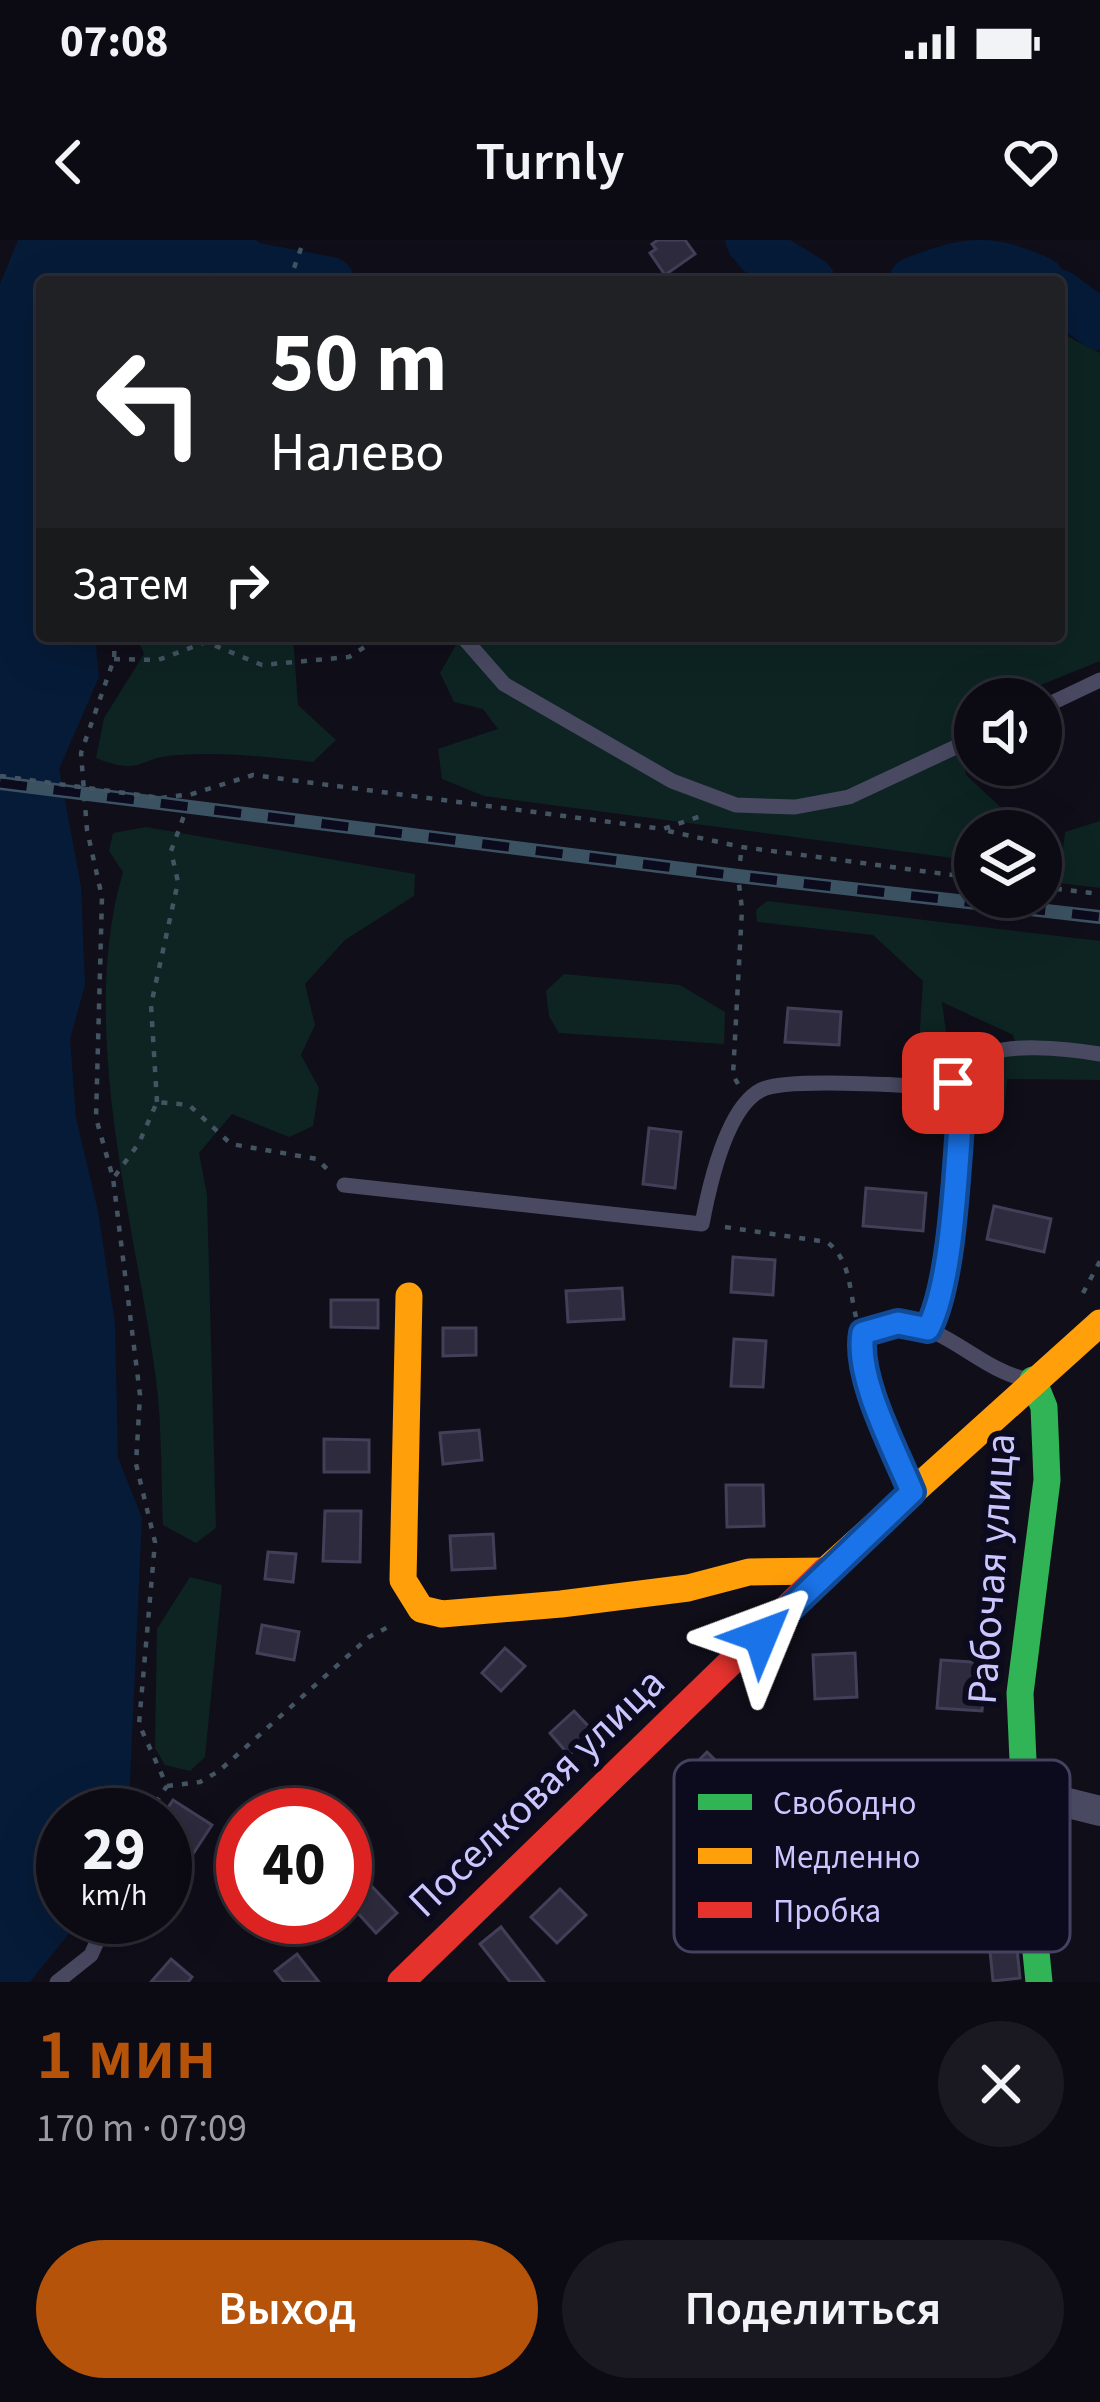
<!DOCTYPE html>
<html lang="ru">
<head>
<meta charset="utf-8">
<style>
  :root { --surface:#0c0a13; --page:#1a1821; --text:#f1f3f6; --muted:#9a9aa0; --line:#2c2b33; --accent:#b45309 }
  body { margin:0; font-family:"Source Sans 3",sans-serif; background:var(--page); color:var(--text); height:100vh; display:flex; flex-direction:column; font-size:45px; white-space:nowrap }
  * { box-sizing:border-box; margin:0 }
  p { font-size:39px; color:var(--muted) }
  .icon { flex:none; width:66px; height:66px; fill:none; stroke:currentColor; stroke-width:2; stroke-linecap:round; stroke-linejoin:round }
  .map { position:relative; height:1742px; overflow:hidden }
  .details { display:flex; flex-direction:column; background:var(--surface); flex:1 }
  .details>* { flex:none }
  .guide { position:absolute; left:36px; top:36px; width:1029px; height:366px; border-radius:12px; box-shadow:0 12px 48px #0002,0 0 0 3px var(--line); background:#202124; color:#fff; overflow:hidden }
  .tools { position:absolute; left:954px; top:438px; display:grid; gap:24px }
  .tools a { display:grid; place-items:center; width:108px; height:108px; border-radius:50%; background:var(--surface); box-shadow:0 12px 48px #0002,0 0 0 3px var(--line); font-size:60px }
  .speed { position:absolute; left:36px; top:1548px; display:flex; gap:24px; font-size:60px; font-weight:700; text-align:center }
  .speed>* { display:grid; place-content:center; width:156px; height:156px; border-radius:50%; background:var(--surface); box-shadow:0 12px 48px #0002,0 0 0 3px var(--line); line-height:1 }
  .speed small { font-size:30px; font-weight:400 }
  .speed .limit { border:18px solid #d22; background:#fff; color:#111 }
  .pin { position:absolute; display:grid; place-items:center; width:102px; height:102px; color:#fff; margin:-51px; border-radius:24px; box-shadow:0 6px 18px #0006 }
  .me { position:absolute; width:132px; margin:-66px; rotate:46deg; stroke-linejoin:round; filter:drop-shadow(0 0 9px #0008) }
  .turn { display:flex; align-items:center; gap:42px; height:252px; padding:0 36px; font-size:54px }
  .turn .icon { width:156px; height:156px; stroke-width:2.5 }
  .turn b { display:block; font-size:84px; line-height:102px }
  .then { display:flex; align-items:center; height:114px; padding:0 36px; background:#0003; gap:24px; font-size:45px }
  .round { display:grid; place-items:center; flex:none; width:126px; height:126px; border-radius:63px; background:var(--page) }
  .summary { display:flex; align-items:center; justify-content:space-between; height:204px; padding:0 36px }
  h1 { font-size:72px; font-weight:600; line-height:90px; color:var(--accent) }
  .button { display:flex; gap:24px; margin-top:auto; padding:24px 36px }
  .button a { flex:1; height:138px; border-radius:72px; background:var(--accent); color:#fff; font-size:48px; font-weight:600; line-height:138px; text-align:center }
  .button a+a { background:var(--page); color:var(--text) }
  .status { display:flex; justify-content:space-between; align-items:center; height:84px; padding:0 60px; background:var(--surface); direction:ltr }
  .status svg { height:33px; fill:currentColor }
  header { display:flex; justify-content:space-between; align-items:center; height:156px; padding:0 36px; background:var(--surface); font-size:54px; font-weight:600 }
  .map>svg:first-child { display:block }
  .green { fill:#0d2423 }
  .water { fill:#061b38 }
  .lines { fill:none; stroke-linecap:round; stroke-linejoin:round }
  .river { stroke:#061b38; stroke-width:51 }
  .building { fill:#2d2b3d; stroke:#423f58; stroke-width:3 }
  .path { stroke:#435562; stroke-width:4.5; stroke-dasharray:6 9; stroke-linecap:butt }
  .lane { stroke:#494962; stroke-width:15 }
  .street { stroke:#494962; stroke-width:30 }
  .fast { stroke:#30b455; stroke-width:27 }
  .slow { stroke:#ff9f0a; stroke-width:27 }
  .jam { stroke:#e5322d; stroke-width:27 }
  .rail-casing { stroke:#3b5262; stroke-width:14 }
  .rail { stroke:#0c0a1d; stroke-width:9; stroke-dasharray:27; stroke-linecap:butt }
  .path-bridge { stroke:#435562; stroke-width:4.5; stroke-dasharray:6 9; stroke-linecap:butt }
  .route-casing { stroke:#114b97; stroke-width:30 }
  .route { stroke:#1a73e8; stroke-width:21 }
  .labels { text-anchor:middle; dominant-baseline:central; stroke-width:12; stroke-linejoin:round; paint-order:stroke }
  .street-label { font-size:42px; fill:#cac6ff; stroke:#0c0a1d }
  .key { fill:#0c0a1d; stroke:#454261; stroke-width:3 }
  .key-label { font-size:33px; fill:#cac6ff }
</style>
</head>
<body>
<div class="status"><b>07:08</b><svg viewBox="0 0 49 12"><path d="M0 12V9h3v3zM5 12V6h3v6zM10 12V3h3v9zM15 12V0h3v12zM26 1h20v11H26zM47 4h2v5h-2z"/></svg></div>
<header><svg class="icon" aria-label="back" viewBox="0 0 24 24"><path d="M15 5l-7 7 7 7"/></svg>Turnly<svg class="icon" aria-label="heart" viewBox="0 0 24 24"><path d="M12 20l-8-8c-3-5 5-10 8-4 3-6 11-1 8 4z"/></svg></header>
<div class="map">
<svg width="1100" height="1742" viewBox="0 0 1100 1742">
  <rect width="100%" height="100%" fill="#100e19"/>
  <g class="green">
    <path d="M1059,92L1100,113V421L1006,459H975V482L959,494L966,535L1023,588L1021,591H975V621L484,556L442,539L438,509L498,489L483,469L454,462L440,433L461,396H1059Z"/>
    <path d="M136,396H293L298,465L336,500L313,522C268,517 223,512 178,515C136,517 144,537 96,518L104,478L144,414Z"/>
    <path d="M1100,581V648L1059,643L1065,592Z"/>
    <path d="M146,587L415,634L414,656L345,700L305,744L315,785L301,815L319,848L313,886L289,897L232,874L199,913L207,955L216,1288L196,1303L163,1285C161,1236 162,1186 156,1139C135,980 77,789 123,632L109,611L113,593Z"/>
    <path d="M767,661L1100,701V840L1007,839L1004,871L975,869L976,838L996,819L1017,813L1013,795L942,762L949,815L942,833L917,837L923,741L873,695L757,682L756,670Z"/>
    <path d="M564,734L680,745L725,772L724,804L559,793L549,776L546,751Z"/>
    <path d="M190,1337L222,1345L205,1517L190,1531L165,1525L155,1508L157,1389Z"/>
  </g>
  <path class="water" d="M18,0H239L249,27L234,35L213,33L212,42H42V396H95L99,437L59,529L81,646L85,745L70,799L76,878L98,971L115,1083L118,1218L142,1278L129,1564L122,1575H63V1677H77L74,1687L30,1742H0V44Z"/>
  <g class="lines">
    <g class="river">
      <path d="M216,0L249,27L329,42"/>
      <path d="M751,0L761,12L810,42"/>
      <path d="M914,42C965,23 988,17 1040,42"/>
      <path d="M1059,55L1100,85"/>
    </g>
  </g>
  <g class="building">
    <path d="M658,0H685L695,14L665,35L650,13L656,9L652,4Z"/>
    <path d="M788,768L841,772L839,805L785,802Z"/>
    <path d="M649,888L681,892L675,948L643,944Z"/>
    <path d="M866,948L926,953L923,991L863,986Z"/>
    <path d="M994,966L1051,979L1044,1012L987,999Z"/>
    <path d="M733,1017L775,1020L773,1055L731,1052Z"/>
    <path d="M622,1048L624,1079L568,1082L566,1051Z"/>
    <path d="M331,1060H378V1088L331,1087Z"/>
    <path d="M443,1088H476V1115L443,1116Z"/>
    <path d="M734,1099L766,1101L763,1147L731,1146Z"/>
    <path d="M479,1190L482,1220L443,1224L440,1193Z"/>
    <path d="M324,1199L369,1200V1232H324Z"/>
    <path d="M726,1245H763L764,1286L727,1287Z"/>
    <path d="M325,1271H361L360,1322L323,1321Z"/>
    <path d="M493,1294L495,1328L452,1330L450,1296Z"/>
    <path d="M268,1312L296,1314L293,1342L265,1339Z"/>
    <path d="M262,1385L299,1392L294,1420L257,1413Z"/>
    <path d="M505,1408L525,1426L501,1451L482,1433Z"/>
    <path d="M855,1413L857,1457L815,1459L813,1415Z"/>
    <path d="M941,1420L986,1423L982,1471L937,1468Z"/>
    <path d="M574,1471L594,1492L569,1515L550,1493Z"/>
    <path d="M707,1512L742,1546L716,1572L682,1537Z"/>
    <path d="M173,1560L212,1585L191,1617L165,1599L163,1575Z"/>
    <path d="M363,1637L397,1673L376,1693L345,1659V1654Z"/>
    <path d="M560,1649L586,1675L557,1703L531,1677Z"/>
    <path d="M501,1687L544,1742H510L480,1704Z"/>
    <path d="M1016,1699L1020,1738L993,1741L989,1701Z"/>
    <path d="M297,1714L319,1742H284L275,1731Z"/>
    <path d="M171,1719L192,1737L188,1742H151Z"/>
  </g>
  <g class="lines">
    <g class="path">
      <path d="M289,42L304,0"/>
      <path d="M115,396L114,419L81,513L87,590L102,657L96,878L113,938L140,1155L136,1224L155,1302L139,1484L167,1546L147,1575"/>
      <path d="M114,419L158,420L206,402L262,425L349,417L382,396"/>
      <path d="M161,558L192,554L253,535L663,589L704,575"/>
      <path d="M668,591L742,607L975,638"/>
      <path d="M1041,647L1100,654"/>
      <path d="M738,844L733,835L742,669L738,636L742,607"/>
      <path d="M157,862L151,765L178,642L171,611L192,554"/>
      <path d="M115,936L139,903L157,862L189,865L231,904L317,919L327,929"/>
      <path d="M725,987L827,1002C851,1020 849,1050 856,1077"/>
      <path d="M1083,1053L1100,1021"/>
      <path d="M167,1546L200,1542L219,1531L369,1397L390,1386"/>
    </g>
    <g class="lane">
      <path d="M462,396L504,444L672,541L736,565L795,567L849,557L975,498"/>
      <path d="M1041,468L1100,440"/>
      <path d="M344,945L702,984C709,947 726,868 761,850C785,837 906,846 939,847C957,842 962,829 977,819C1002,801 1069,809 1100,814"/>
      <path d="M928,1089C956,1034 955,926 962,862L953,843"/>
      <path d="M908,1244C893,1204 854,1134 864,1093C875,1089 889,1083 901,1083C946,1086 980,1129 1025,1139"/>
      <path d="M57,1742L91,1715L108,1677"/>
    </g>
    <path class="street" d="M1024,1552L1100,1571"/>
    <path class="fast" d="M1033,1140L1044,1167L1047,1240L1020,1453L1028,1632L1039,1742"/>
    <g class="slow">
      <path d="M409,1056L403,1340L421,1369L442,1374L561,1364L688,1348L749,1332L828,1331"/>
      <path d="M826,1330L1100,1083"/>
    </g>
    <path class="jam" d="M401,1742L826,1330"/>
    <g class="rail-casing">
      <path id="rail" d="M0,543L738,636L1100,677"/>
    </g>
    <use href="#rail" class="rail"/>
    <path class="path-bridge" d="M0,536L161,558"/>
  </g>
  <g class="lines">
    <g class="route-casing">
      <path id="route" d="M761,1396L912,1252C895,1210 855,1137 863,1093L898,1083L928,1089C954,1039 956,922 962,862L953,843"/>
    </g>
    <use href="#route" class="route"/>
  </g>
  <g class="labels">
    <g class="street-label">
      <text transform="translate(992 1329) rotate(-86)">Рабочая улица</text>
      <text transform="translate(537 1553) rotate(-44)">Поселковая улица</text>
    </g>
  </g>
  <rect x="674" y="1520" width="396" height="192" rx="18" class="key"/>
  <rect x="698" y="1554" width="54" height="16" fill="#30b455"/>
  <rect x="698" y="1608" width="54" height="16" fill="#ff9f0a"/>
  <rect x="698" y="1662" width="54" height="16" fill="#e5322d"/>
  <g class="key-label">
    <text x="773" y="1574">Свободно</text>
    <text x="773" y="1628">Медленно</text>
    <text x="773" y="1682">Пробка</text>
  </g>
</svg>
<div class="tools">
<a><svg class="icon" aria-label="sound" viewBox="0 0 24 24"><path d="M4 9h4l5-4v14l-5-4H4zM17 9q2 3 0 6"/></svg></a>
<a><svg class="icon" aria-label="layers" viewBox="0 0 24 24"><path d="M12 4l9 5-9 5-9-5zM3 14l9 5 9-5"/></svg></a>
</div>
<div class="speed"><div>29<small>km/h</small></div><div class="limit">40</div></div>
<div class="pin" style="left:953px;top:843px;background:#d93025"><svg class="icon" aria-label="arrive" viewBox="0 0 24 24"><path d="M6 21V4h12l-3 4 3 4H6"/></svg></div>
<svg class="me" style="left:761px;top:1396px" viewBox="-20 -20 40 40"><path d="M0-17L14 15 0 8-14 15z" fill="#1a73e8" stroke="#fff" stroke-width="4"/></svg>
<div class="guide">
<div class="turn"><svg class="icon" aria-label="left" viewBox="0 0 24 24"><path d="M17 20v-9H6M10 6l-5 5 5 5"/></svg><div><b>50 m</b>Налево</div></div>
<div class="then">Затем<svg class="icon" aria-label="right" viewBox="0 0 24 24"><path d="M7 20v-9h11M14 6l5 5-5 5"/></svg></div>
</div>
</div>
<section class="details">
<div class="summary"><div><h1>1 мин</h1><p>170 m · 07:09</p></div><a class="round"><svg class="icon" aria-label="close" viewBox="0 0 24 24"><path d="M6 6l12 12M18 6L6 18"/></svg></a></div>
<div class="button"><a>Выход</a><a>Поделиться</a></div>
</section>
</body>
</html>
